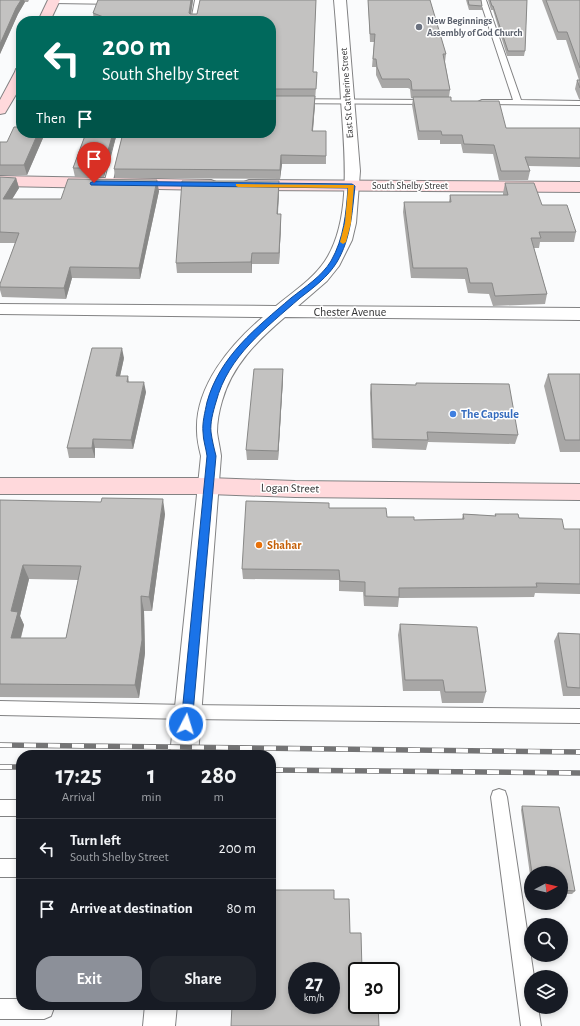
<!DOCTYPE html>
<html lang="en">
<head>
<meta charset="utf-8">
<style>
  :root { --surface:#171b24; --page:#20242c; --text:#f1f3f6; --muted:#9ea1a6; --line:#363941; --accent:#8c9099 }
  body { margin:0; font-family:"Alegreya Sans",sans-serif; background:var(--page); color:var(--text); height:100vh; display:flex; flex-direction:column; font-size:15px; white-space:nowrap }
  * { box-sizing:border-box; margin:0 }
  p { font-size:13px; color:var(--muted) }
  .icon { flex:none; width:22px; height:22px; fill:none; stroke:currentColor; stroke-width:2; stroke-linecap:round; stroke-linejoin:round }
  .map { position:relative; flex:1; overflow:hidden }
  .details { position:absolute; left:16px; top:750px; width:260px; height:260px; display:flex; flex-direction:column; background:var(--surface); border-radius:16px; box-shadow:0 2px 6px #0003 }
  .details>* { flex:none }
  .banner { position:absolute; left:16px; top:16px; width:260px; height:122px; border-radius:16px; box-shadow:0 2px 6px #0003; background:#00695c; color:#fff; overflow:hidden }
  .needle { width:26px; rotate:83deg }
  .controls { position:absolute; left:524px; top:866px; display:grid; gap:8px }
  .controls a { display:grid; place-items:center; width:44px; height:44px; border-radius:50%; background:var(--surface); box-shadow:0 2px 6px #0003; font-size:20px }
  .speed { position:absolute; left:288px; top:962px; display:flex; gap:8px; font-size:20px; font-weight:700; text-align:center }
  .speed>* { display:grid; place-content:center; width:52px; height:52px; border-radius:50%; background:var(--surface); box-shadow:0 2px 6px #0003; line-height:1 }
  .speed small { font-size:10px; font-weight:400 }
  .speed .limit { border:2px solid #111; border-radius:6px; background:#fff; color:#111 }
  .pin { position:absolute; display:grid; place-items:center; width:34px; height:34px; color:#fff; margin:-41px -17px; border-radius:50% 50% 50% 0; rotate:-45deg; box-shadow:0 0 4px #0007 }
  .pin .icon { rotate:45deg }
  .me { position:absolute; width:44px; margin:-22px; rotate:5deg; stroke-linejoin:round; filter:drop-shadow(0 0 3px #0008) }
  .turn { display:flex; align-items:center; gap:14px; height:84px; padding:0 20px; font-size:18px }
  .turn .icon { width:52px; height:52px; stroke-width:2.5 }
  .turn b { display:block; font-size:28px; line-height:34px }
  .then { display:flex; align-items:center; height:38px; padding:0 20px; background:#0003; gap:8px; font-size:15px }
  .eta { display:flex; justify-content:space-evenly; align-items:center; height:68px; text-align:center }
  .eta b { font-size:24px; font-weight:600; line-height:28px }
  .action { display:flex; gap:8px; margin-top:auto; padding:8px 20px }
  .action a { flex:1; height:46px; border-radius:16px; background:var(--accent); color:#fff; font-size:16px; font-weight:600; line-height:46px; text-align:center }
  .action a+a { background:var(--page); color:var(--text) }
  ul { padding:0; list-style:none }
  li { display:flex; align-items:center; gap:12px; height:60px; padding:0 20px; border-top:1px solid var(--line) }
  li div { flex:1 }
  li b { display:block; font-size:15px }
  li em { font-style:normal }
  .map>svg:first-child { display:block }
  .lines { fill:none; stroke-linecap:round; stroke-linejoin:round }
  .lane-casing { stroke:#828283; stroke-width:2 }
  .street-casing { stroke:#828283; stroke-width:2 }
  .secondary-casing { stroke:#828283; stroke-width:2 }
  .lane { fill:#fff; fill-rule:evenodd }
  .street { fill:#fff; fill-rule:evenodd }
  .secondary { fill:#ffd9dc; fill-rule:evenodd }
  .rail-casing { stroke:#747475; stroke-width:5.5 }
  .rail { stroke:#fff; stroke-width:4; stroke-dasharray:12; stroke-linecap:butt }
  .wall { fill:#a8a7a6; fill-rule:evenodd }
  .shaded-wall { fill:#888887 }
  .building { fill:#c3c2c1; stroke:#888887; fill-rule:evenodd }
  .route { fill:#1a73e8; stroke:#114b97 }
  .slow { fill:#f59e0b }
  .worship-dot { fill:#6b7280; stroke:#fff; stroke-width:1.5 }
  .shop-dot { fill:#3f7fe0; stroke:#fff; stroke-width:1.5 }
  .food-dot { fill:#e8710a; stroke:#fff; stroke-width:1.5 }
  .labels { text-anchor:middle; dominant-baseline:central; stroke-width:3; stroke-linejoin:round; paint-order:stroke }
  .far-worship-label { font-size:10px; font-weight:bold; fill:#5b616d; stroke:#fff; text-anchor:start }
  .far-street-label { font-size:10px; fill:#303031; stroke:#fff }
  .street-label { font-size:12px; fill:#303031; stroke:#fff }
  .shop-label { font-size:12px; font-weight:bold; fill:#366cbe; stroke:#fff; text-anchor:start }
  .food-label { font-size:12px; font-weight:bold; fill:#c56008; stroke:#fff; text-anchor:start }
</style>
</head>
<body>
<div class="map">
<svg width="580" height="1026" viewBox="0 0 580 1026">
  <rect width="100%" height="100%" fill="#fafbfc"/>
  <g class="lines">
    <g class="lane-casing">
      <g id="lane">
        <path d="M51,0H124L120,4L54,3L52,2Z"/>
        <path d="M195,0H201L197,21H191Z"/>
        <path d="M480,0H486L521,100L580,101V105L479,104L478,102L482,100H513Z"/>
        <path d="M271,99L430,100L434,102L430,104L271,103Z"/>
        <path d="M117,133H125L112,184L108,187L104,184Z"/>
        <path d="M0,701L187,705L580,709V723L187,719L0,715Z"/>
        <path d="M499,789L505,791L507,797L534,977H531V1007H538L541,1026H521L491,797L493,791Z"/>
        <rect x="0" y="800" width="21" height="16"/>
        <rect x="0" y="859" width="21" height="18"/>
        <path d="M0,999H21V1005H55L51,1016L44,1019H0Z"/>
      </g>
    </g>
    <g class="street-casing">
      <g id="street">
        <path d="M334,0H346L360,171L356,223L352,240L339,266L327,281L298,306L580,308V320L285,317C257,341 232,365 222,401C219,411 217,422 217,432C218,440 220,448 221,456L198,755H170L201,456C199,448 197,440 197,431C195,386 231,344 263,317L0,314V304L276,306C293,292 313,279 325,261C353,219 344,148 341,100C339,67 337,33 334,0Z"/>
        <path d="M145,1005H177L175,1026H143Z"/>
      </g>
    </g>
    <g class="secondary-casing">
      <g id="secondary">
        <path d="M48,0H60L50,21H38Z"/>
        <path d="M21,68V86L5,113L0,114V100L15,72L16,69Z"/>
        <path d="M0,176L211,180L216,182L219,185L216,188L211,190L0,186Z"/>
        <path d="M249,180L580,182V192L249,190L244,188L241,185L244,182Z"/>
        <path d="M0,478H209L295,481L580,484V500L295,497L209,494H0Z"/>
      </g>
    </g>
    <use href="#lane" class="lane"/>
    <use href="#street" class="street"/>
    <use href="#secondary" class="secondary"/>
    <g class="rail-casing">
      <g id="rail">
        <path d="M0,745L580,752"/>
        <path d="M0,767H21"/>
        <path d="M271,770L580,773"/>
      </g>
    </g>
    <use href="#rail" class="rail"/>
  </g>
  <g class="wall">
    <path d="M0,0H29L28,2H25L18,14L0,54Z"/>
    <path d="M98,0H193L191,14H197L200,0H316L313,72H317L313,131H326V164H282L280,179L115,178L114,169L123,133H271V21H94L93,13Z"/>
    <path d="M368,0H430L446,54L445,62L450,90L449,97L451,101L506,128H580V167L528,166L530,171L528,180H499L493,154L463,153L461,144H440V140H418L412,105L413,98H411L410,89L408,88H382L376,75V67H372L374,42H370Z"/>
    <path d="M466,0H481L482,6V10H469Z"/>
    <path d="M488,0H527L525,51L524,56H507L493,10H491Z"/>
    <path d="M542,0H580V100L579,99L575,89L577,80H579L566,40H557Z"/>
    <path d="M86,133H117L104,177H75L73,168Z"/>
    <path d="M43,138L27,175H0V142H7Z"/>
    <path d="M0,177L16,178L19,188L12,199H61L159,191L140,279L72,278L66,299L2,297L0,290V287L15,243H0Z"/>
    <path d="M279,181V192L278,214L281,225L279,264H252V273H177L176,263Z"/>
    <path d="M505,183L542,205L576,232L574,242H540L539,248H534L547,294L545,304L493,306L489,294L468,293L465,279L411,278L403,212L404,202H449L450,195H503V193Z"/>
    <path d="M124,358L120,376H128L129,382L146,392L133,449L95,448V458H69L67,448Z"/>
    <path d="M548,374H580V452H560L544,386Z"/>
    <path d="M283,379L278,460H247L246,450Z"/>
    <path d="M416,383L518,435L515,444L428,442L426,450L372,448L370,393L371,384L416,385Z"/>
    <path d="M0,500L165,514L152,611H144L145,653L139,698L0,697ZM29,579L78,580L66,638H21L24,625L20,616Z"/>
    <path d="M329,508L387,517L414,520L462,519L463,514L495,516V514L519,518L564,529H580V594L535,593L534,597L399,598L398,607L364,606L363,592L339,591V580L243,579L242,569Z"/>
    <path d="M400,624L486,692L483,703H442L440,691H403L398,635Z"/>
    <path d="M558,633L580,634V696H563L554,641Z"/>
    <path d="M522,806L575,891L572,894H561V873H531V882L521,810Z"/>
  </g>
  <g class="shaded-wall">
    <path d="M21,0H24L25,2L18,14L0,54V44L16,8Z"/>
    <path d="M191,0H193L190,21L189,13Z"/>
    <path d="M315,96V105L312,140V131Z"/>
    <path d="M38,133H42L43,138L27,175L24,165Z"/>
    <path d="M113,133H117L104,177L103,168Z"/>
    <path d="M281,155L282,164L280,179V170Z"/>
    <path d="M16,178L19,188L6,209L3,199Z"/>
    <path d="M157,180L159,191L140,279L139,268Z"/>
    <path d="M279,181V192L277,224V214Z"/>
    <path d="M281,214V225L279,264V253Z"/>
    <path d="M252,253V273L251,262Z"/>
    <path d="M70,267L72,278L66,299L64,288Z"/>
    <path d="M122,348L124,358L118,385L116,376Z"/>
    <path d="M283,369V379L278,460V451Z"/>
    <path d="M144,382L146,392L133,449L131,440Z"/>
    <path d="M93,439L95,448V458L92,448Z"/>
    <path d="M163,499L165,514L152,611L149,597Z"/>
    <path d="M23,565L29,579L20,616L24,625L17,651L11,638V611Z"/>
    <path d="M141,596L144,611L145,653L139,698L135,685Z"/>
  </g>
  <g class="building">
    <path d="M0,0H21L16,8L0,44Z"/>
    <path d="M98,0H191L189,13L190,14H197L200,0H316L313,72H317L316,89H271V21H114L93,13Z"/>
    <path d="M368,0H430L446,54H443L450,90H412L411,81L409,79H382L377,67L376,59H373L375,34H370Z"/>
    <path d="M468,0H481L482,6L469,5Z"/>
    <path d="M490,0H527L525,51H508L493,6H492Z"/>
    <path d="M546,0H580V68L567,32H558Z"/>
    <path d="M577,80H580V88Z"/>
    <path d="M271,96H315L312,131H326V156L281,155L280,170L114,169L123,133H271Z"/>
    <path d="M413,97H451V101H499L506,128H580V158L525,157L530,171H501L494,145L464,144L462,135H442L441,131H419Z"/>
    <path d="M14,127H21V133H38L24,165H0V142H7Z"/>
    <path d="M86,133H113L103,168H73Z"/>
    <path d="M0,177L16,178L3,199H61L68,179L157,180L139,268L70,267L64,288L0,287V284L19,233L0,232Z"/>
    <path d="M182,181H279L277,214H281L279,253H252L251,262L176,263Z"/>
    <path d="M505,183H534L542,205H567L576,232H539L541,238H531L547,294L495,296L492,283H470L467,268H413L404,202H451L450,195H508Z"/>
    <path d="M92,348H122L116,376H128L127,382H144L131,440L93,439L92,448H67Z"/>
    <path d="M254,369H283L278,451L246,450Z"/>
    <path d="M548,374H580V440H565Z"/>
    <path d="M416,383L509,384L518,435L427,432L428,440L373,439L371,384L416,385Z"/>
    <path d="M102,498L163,499L149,597L141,596L142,640L135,685L0,684V500L101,502ZM23,565L81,566L66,638H11L18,612L11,611Z"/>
    <path d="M246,501L329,503V508H386L387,517H414V520L464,519L463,514L496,516L495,514H518L519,518L562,519L564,529H580V584L536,583L537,587L399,588V597L365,596V582L340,581L339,570L242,569Z"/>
    <path d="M400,624L477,627L486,692H445L443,680H405Z"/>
    <path d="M558,633L580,634V688L567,687Z"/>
    <path d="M522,806L559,807L575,891L561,890V873H532Z"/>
    <path d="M271,890H334V899H349L350,933H361L362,971H357V1005H378L379,1026H231L232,1005H271ZM297,971H331V1005H297Z"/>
  </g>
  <path class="route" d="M94,181L352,184L355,186C352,213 351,238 337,262C328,277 313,288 300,298C266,328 228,356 216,402C213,412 210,423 211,432C212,440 214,448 216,456L192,724L190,727L186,729L182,727L181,724L207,456C206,448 203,440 203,432C202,423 205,412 207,402C220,356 256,328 291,298C305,287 322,276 331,261C344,238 346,214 348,188L91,185L90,183Z"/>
  <path class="slow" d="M236,184L354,185L351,223L346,242L343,244L340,242L345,223L348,188L238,187L236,186Z"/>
  <circle class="worship-dot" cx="419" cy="27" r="4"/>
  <circle class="shop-dot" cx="453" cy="414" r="4"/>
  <circle class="food-dot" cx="259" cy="545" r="4"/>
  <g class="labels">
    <g class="far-worship-label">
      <text x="427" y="21">New Beginnings<tspan x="427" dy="12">Assembly of God Church</tspan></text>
    </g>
    <g class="far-street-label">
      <text transform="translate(347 93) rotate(-94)">East St Catherine Street</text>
      <text x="410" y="186">South Shelby Street</text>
    </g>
    <g class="street-label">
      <text x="350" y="312">Chester Avenue</text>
      <text transform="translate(290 488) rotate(1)">Logan Street</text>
    </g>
    <g class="shop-label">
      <text x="461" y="414">The Capsule</text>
    </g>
    <g class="food-label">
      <text x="267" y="545">Shahar</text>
    </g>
  </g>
</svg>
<div class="controls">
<a><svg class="needle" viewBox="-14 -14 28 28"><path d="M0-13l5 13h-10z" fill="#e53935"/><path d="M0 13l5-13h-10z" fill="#9ea1a6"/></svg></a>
<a><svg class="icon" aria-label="search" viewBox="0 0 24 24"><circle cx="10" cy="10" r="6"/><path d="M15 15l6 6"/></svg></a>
<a><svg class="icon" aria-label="layers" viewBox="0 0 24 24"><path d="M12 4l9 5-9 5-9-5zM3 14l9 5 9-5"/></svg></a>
</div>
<div class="speed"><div>27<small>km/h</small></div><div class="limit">30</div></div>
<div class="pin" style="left:94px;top:183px;background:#d93025"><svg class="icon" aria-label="arrive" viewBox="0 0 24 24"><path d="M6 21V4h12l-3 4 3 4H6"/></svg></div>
<svg class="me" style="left:186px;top:724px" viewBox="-20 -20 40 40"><circle r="17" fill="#1a73e8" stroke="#fff" stroke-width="3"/><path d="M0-11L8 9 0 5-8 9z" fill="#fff"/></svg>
<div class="banner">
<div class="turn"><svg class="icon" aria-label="left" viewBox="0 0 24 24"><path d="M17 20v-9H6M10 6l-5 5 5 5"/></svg><div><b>200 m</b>South Shelby Street</div></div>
<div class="then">Then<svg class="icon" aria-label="arrive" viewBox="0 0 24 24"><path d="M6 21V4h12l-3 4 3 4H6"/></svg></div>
</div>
<section class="details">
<div class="eta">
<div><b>17:25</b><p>Arrival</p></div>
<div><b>1</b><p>min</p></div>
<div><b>280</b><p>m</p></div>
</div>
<ul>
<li><svg class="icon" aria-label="left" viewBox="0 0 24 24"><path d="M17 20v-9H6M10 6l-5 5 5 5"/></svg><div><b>Turn left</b><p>South Shelby Street</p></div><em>200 m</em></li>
<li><svg class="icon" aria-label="arrive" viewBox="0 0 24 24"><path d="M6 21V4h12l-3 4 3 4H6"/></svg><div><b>Arrive at destination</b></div><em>80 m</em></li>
</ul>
<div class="action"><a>Exit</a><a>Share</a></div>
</section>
</div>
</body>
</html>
